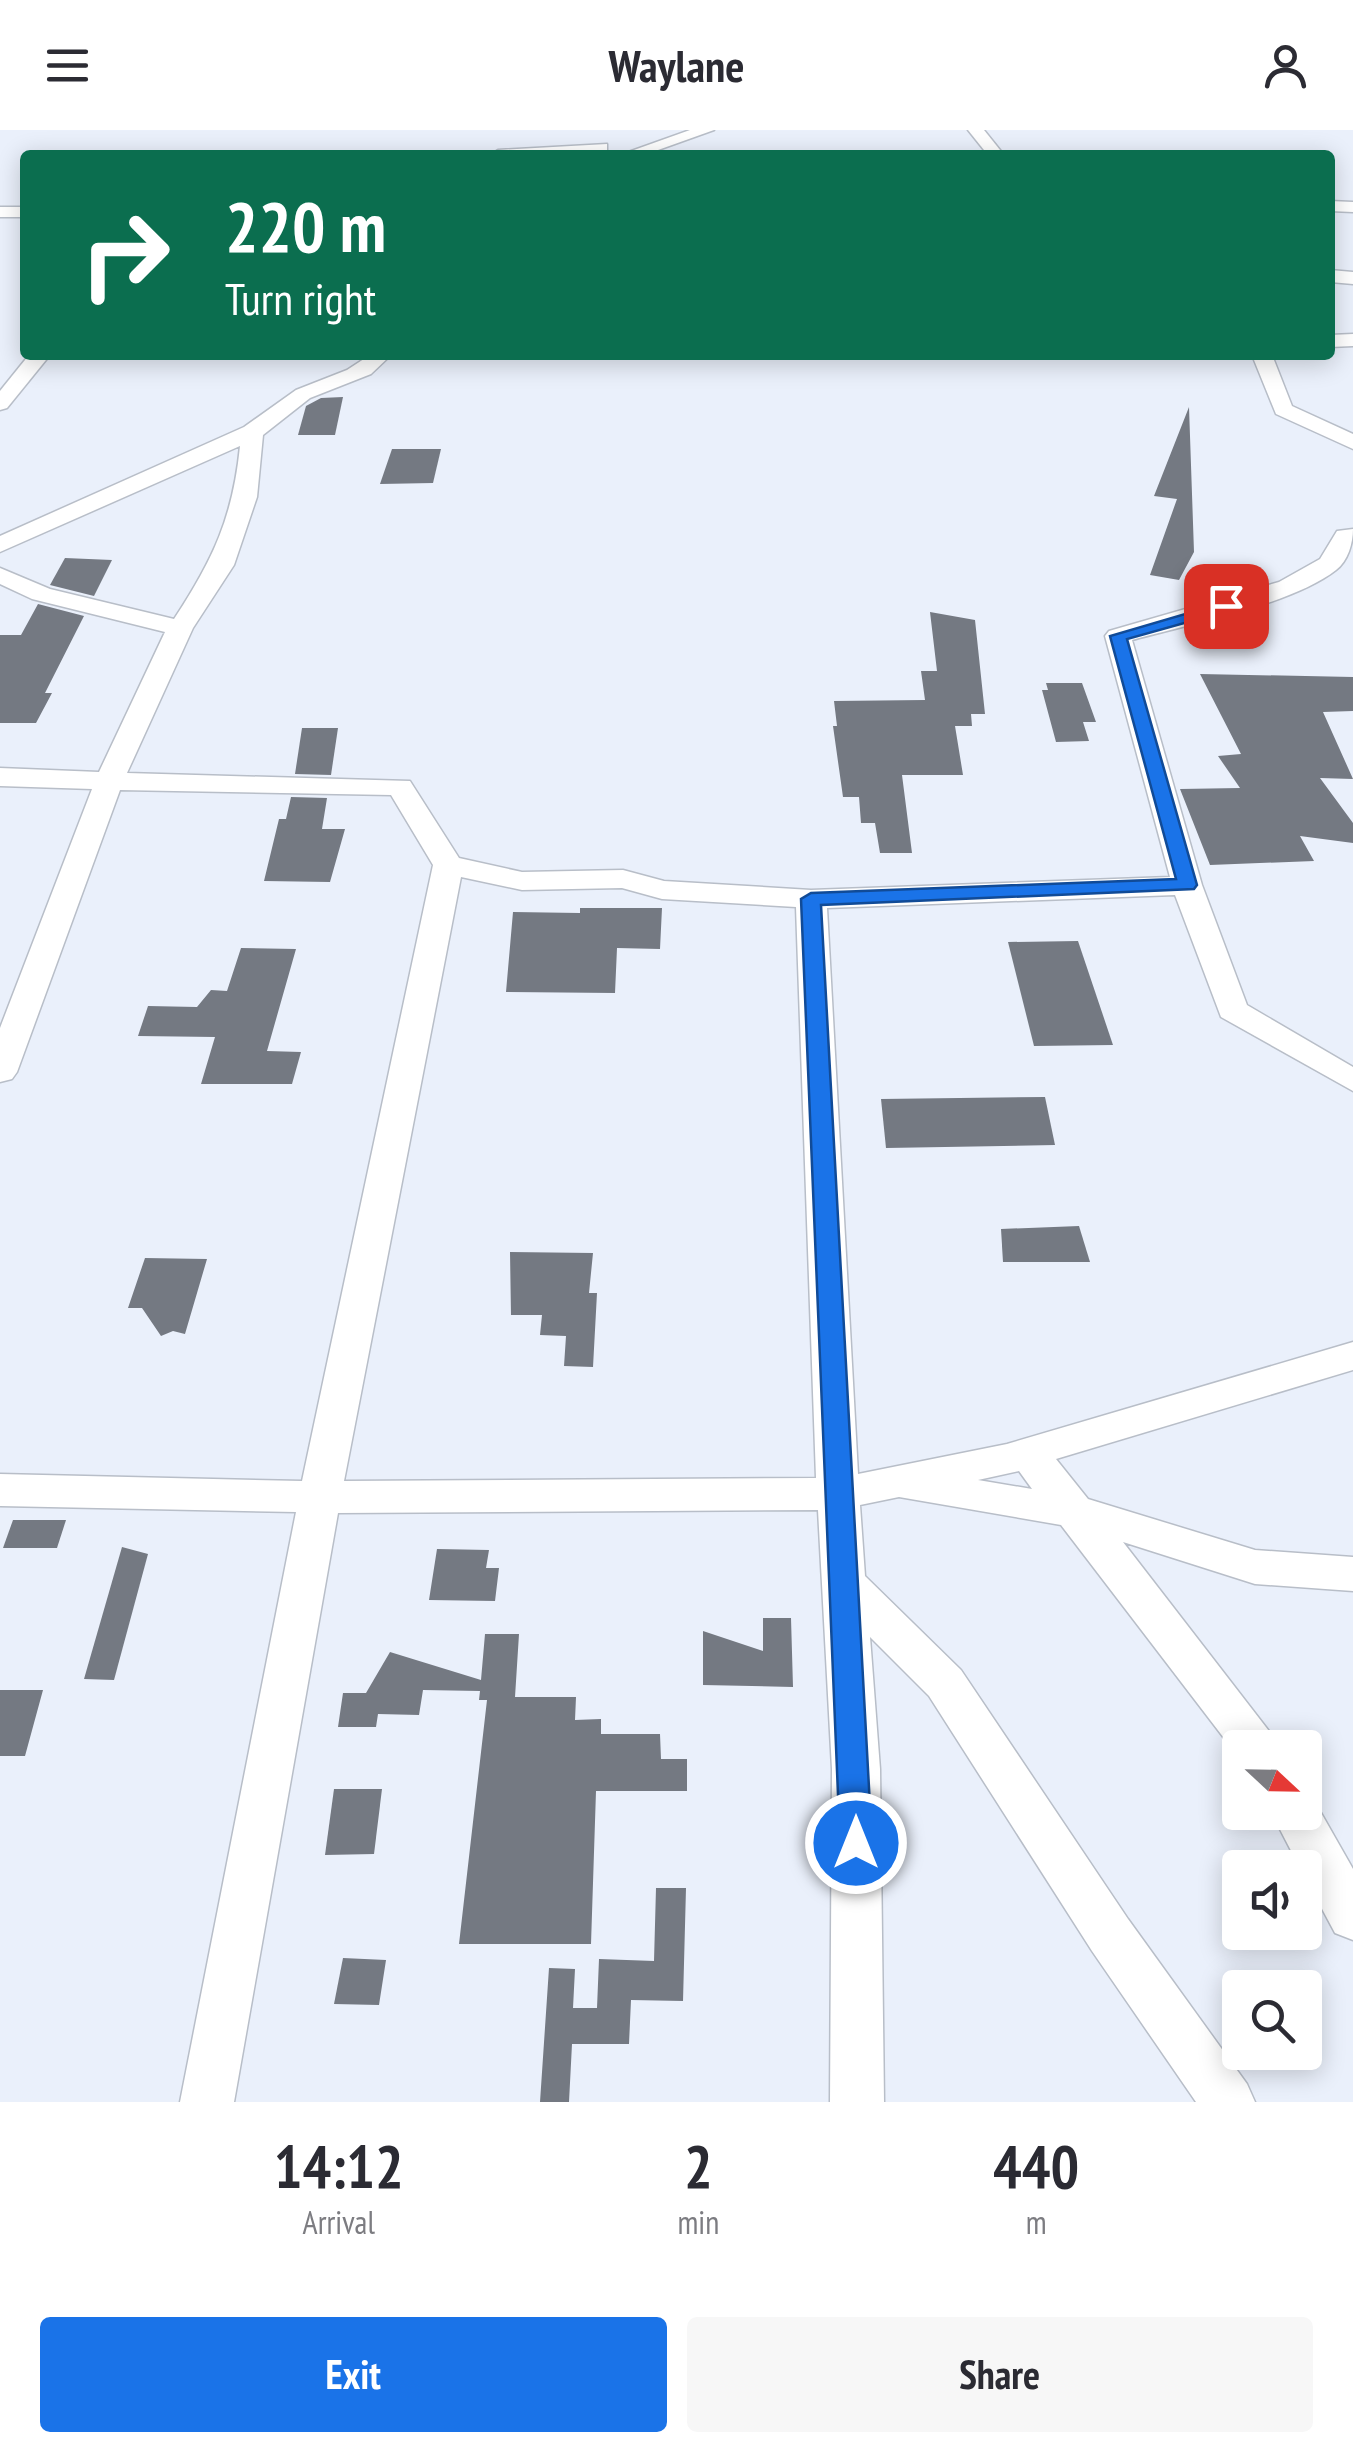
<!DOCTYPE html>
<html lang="en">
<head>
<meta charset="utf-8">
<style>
  :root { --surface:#fff; --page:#f7f7f7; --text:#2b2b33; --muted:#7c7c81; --accent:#1a73e8 }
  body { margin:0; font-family:"PT Sans Narrow",sans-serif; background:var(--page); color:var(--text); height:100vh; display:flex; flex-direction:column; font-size:38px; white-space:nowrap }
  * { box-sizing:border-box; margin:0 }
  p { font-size:32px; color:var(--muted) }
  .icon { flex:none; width:55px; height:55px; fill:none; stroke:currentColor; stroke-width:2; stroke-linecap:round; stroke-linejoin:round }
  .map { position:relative; height:1972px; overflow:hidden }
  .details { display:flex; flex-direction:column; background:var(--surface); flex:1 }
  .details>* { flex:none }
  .hud { position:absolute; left:20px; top:20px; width:1315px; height:210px; border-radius:10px; box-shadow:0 5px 25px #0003; background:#0b6e4f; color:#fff; overflow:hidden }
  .needle { width:65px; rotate:112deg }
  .tools { position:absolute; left:1222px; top:1600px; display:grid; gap:20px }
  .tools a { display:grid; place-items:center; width:100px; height:100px; border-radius:10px; background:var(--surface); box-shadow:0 5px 25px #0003; font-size:50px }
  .pin { position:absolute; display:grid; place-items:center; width:85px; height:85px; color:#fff; margin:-42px; border-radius:20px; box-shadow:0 5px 15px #0006 }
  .me { position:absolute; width:110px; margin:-55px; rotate:0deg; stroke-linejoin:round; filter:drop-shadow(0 0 8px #0008) }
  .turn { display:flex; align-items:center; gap:35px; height:210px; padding:0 40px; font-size:45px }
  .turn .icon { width:130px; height:130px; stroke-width:2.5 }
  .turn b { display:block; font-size:70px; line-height:85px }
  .eta { display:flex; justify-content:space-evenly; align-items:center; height:170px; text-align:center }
  .eta b { font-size:60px; font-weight:800; line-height:70px }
  .primary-button { display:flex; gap:20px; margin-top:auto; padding:20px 40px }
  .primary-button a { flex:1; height:115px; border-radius:10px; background:var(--accent); color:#fff; font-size:40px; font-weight:800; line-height:115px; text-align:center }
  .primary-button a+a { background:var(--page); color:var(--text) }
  header { display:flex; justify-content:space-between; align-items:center; height:130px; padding:0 40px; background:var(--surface); font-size:45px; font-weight:800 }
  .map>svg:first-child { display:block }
  .building { fill:#747982 }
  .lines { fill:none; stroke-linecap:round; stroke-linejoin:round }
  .minor-casing { stroke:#b8bec8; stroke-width:3 }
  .minor { fill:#fff; fill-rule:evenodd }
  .route { fill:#1a73e8; stroke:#114b97; stroke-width:2.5 }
</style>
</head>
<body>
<header><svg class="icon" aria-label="menu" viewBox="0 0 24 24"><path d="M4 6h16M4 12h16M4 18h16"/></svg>Waylane<svg class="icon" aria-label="person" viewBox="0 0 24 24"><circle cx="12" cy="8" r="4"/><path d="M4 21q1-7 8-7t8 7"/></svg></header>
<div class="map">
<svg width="1353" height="1972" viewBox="0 0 1353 1972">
  <rect width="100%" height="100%" fill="#eaf0fb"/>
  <g class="building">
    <path d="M343,267L335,305H298L306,276L321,268Z"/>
    <path d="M1189,277L1194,422L1179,450L1150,445L1177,369L1154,366Z"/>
    <path d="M392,319H441L433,353L380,354Z"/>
    <path d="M65,428L112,430L94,466L50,455Z"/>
    <path d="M38,474L84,486L45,563H52L36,593H0V505H21Z"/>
    <path d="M930,482L975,490L985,584H971L972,596H955L963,645H902L912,723H880L875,693H861L859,667H843L833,596H837L834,571L925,570L921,541H937Z"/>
    <path d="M1200,544L1353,547V581L1323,582L1353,649L1320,648L1353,693V713L1300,706L1314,731L1210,735L1180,659L1240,658L1218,626L1241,624Z"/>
    <path d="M1046,553H1082L1096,592H1083L1089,611L1056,612L1042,560H1048Z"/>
    <path d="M302,598H338L331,645L295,644Z"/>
    <path d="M291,667L327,668L322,699H345L330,752L264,751L279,689H286Z"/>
    <path d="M580,778H662L660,819L617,818L615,863L506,862L513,782L580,783Z"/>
    <path d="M1078,811L1113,915L1034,916L1008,812Z"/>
    <path d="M241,818L296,819L267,921L301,922L292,954H201L215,907L138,906L148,876L197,877L211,860L227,861Z"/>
    <path d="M1045,967L1055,1015L886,1018L881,969Z"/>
    <path d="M1079,1096L1090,1132H1003L1001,1099Z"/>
    <path d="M510,1122L593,1123L589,1163H597L593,1237L564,1236L566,1206L540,1205L542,1185H511Z"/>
    <path d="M145,1128L207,1129L185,1204L173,1201L161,1206L142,1178H128Z"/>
    <path d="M13,1390H66L57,1418H3Z"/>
    <path d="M122,1417L148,1424L114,1550L84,1549Z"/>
    <path d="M437,1419L489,1420L486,1438H499L495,1471L429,1470Z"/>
    <path d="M763,1488H791L793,1557L703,1555V1501L763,1521Z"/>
    <path d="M485,1504H519L515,1567H576L575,1590L601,1589V1604H660L661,1629H687V1661H596L591,1814H459L487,1570H479L480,1561L423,1560L419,1585L378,1584L376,1597H338L343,1563H366L390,1522L481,1550Z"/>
    <path d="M0,1560H43L25,1626H0Z"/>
    <path d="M334,1659H382L374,1724L325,1725Z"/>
    <path d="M656,1758H686L683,1871L631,1870L629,1914H572L569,1972H540L549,1838L575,1839L573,1878H597L599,1829L654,1831Z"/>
    <path d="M343,1828L386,1830L379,1875L334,1874Z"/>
  </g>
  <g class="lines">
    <g class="minor-casing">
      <g id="minor">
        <path d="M690,0H714L644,25H620Z"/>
        <path d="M968,0H984L1004,25H988Z"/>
        <path d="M607,14V20L601,22L490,25L498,20Z"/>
        <path d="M1330,71L1353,72V82L1330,81Z"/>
        <rect x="0" y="77" width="25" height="10"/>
        <path d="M1330,140L1353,142V154L1330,152Z"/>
        <path d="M1353,204V216L1330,217V205Z"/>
        <path d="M29,225H50L7,278L0,280V261Z"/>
        <path d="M370,225H391L371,244L310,268L263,305L257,367L234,435L193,498L127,643L410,651L459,728L522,742L623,740L664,751L811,760L1170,747L1105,506L1109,501L1279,452L1320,429L1337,401L1353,399C1353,413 1348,431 1336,440C1291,475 1189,494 1132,510L1202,755L1247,875L1353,937V961L1221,887L1175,765L827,778L858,1344L1007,1314L1353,1212V1240L1056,1329L1088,1369L1255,1420L1353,1427V1461L1255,1454L1123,1412L1282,1618H1240V1629L1061,1395L899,1367L860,1375L865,1446L961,1540L1128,1789L1247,1954L1255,1972H1196L1092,1821L929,1566L870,1507L880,1639L884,1972H830L832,1639L818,1380L338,1383L234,1972H180L296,1382L0,1376V1344L302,1351L433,735L391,665L120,660L17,942L12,949L0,952V898L92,659L0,656V638L99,642L165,502L32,469L0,454V438L50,459L174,489C213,430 233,387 240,316L0,422V406L244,297L296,260L347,240ZM461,747L522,760L622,758L662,769L796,777L816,1348L344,1351ZM1019,1341L1032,1359L978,1350Z"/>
        <path d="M1252,225H1272L1292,276L1353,304V319L1276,284Z"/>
        <path d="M1305,1665L1312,1667L1353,1739V1810L1335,1803L1305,1747V1738H1300L1271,1682H1305Z"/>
      </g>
    </g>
    <use href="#minor" class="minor"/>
  </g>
  <path class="route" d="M1226,472L1234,476L1231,480L1127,509L1197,755L1194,759L821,775L872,1713L867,1723L856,1727L845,1723L840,1713L801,769L811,763L1176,749L1110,506Z"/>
</svg>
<div class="tools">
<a><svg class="needle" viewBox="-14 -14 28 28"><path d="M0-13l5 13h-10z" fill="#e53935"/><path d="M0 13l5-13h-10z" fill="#7c7c81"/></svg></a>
<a><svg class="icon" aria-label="sound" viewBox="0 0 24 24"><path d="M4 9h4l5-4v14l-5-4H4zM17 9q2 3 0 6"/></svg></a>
<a><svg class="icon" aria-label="search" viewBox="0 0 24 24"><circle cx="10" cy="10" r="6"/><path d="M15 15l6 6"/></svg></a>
</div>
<div class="pin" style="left:1226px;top:476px;background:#d93025"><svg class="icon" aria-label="arrive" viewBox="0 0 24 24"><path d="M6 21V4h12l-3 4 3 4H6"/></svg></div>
<svg class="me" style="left:856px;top:1713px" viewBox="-20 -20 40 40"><circle r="17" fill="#1a73e8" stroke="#fff" stroke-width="3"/><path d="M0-11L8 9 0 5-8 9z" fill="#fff"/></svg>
<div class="hud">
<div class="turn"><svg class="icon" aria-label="right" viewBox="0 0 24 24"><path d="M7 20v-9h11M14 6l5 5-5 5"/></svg><div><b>220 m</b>Turn right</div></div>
</div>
</div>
<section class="details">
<div class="eta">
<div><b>14:12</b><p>Arrival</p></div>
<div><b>2</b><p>min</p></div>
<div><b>440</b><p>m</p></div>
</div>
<div class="primary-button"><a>Exit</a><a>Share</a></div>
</section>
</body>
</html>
